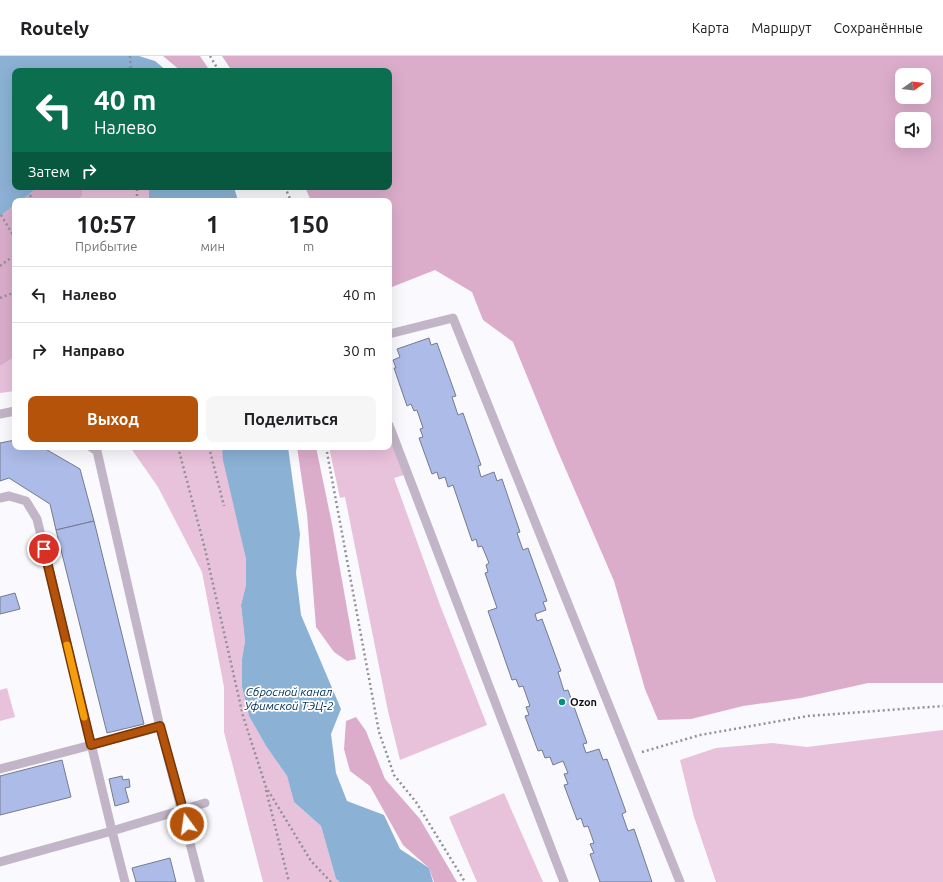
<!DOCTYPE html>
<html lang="ru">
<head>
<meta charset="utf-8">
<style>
  :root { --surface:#fff; --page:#f6f6f6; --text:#202124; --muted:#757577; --line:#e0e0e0; --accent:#b45309 }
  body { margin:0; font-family:Ubuntu,sans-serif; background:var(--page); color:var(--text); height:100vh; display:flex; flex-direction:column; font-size:15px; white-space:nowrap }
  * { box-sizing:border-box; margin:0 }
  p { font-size:13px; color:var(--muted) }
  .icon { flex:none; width:22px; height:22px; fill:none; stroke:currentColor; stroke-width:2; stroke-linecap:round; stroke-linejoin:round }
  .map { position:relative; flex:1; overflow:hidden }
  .drawer { position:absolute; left:12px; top:142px; width:380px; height:252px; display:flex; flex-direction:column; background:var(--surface); border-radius:8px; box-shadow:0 4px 16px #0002 }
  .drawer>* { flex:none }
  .banner { position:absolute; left:12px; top:12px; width:380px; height:122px; border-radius:8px; box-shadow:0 4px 16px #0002; background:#0b6e4f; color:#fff; overflow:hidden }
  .needle { width:26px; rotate:76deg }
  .buttons { position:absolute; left:895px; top:12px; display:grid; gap:8px }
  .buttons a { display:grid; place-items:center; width:36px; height:36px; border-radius:8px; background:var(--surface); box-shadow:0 4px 16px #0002; font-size:20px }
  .pin { position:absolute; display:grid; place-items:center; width:34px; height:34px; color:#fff; margin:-17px; border:2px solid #fff; border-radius:50%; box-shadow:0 1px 4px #0007 }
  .me { position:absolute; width:44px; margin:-22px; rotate:346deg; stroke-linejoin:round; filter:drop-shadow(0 0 3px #0008) }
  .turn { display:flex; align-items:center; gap:14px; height:84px; padding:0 16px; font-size:18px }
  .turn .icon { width:52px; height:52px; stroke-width:2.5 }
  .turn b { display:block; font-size:28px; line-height:34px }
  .then { display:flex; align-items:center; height:38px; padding:0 16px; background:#0003; gap:8px; font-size:15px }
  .eta { display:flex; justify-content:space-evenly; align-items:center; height:68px; text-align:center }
  .eta b { font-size:24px; font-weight:700; line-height:28px }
  .button { display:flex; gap:8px; margin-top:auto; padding:8px 16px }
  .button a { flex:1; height:46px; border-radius:8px; background:var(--accent); color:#fff; font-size:16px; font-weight:700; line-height:46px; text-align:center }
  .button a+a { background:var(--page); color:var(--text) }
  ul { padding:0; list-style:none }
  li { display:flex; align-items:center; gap:12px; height:56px; padding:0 16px; border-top:1px solid var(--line) }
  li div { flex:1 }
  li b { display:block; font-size:15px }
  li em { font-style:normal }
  header { display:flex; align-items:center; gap:24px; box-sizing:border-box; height:56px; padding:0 20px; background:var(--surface); border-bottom:1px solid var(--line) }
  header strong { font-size:19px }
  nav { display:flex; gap:22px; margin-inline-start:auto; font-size:14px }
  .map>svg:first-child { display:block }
  .green { fill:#e8c1da }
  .forest { fill:#dbadcb; fill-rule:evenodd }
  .water { fill:#8bb1d4 }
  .building { fill:#acbbe7; stroke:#757b8e }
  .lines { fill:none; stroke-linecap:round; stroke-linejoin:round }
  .path { stroke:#919096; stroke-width:2.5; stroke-dasharray:2 3; stroke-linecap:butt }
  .lane { stroke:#c2b5c7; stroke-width:9 }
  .route-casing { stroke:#753606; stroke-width:10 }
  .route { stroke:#b45309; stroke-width:7 }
  .slow { stroke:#f59e0b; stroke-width:7 }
  .poi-dot { fill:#03927e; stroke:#fff; stroke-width:1.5 }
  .labels { text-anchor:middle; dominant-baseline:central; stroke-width:3.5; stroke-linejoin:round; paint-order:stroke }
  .poi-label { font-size:11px; font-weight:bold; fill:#100f16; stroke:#fff; text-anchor:start }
  .water-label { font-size:12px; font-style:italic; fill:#002d4e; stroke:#fff }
</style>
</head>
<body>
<header>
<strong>Routely</strong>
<nav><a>Карта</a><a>Маршрут</a><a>Сохранённые</a></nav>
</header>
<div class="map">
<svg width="943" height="826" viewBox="0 0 943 826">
  <rect width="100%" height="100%" fill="#faf9fd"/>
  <g class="green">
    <path d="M82,131H149V145H77L82,140Z"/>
    <path d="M15,301V335L0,337V310Z"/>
    <path d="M389,381L404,419L394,422L440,549L487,669L400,704L388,655L345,441L340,442L329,391H389Z"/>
    <path d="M130,391H222L246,503V529L241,549L245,585L242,603V631L249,660L266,690L287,720L294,746L321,770L336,823L340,826H263L224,676V631L202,516L158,431Z"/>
    <path d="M7,632L15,661L0,665V634Z"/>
    <path d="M943,674V826H716L694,761L680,704L716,692L772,687L807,691Z"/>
    <path d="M504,737L543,826H477L449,761Z"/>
  </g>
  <g class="forest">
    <path d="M163,0H200L210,15H181Z"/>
    <path d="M222,0H943V627H868L801,642L743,650L691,663L658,664L645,633L614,525L556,391L513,286L483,264L472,236L435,214L392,231L389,230V145H311L305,131H389V15H232ZM902,19H924V41H902ZM902,63H924V85H902Z"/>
    <path d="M38,131H82V140L77,145H21Z"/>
    <path d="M15,149V301L0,310V160Z"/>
    <path d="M297,391H316L332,468L356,603L347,605L334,596L316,571L307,458Z"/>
    <path d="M356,661L366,675L385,723L420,763L457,826H434L429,812L403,789L370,730L350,715L344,693L346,665Z"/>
  </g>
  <g class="water">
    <path d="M0,0H139L155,5L167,15H15V131H38L21,145H15V149L0,160Z"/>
    <path d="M149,131H234L238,145H149Z"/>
    <path d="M222,391H288L300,478L296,517L301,559L341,653L331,678L336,717L347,745L384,759L400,793L429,812L433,826H340L336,823L321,770L294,746L287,720L266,690L249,660L242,631V603L245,585L241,549L246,529V503L223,404Z"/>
  </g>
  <g class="building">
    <path d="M429,282L431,289L437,287L456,340L452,341L458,359L463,357L481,409L478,410L481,421L494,416L497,425L502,423L520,476L517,477L523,494L528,492L547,545L543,546L546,554L535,558L537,565L542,563L561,615L558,616L564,635L568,634L587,687L583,688L586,697L599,693L603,704L607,703L626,756L622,758L628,775L634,773L652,826H600L590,798L594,797L590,788L594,787L588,770L584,771L581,762L577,764L564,729L568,728L564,718L568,717L563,705L553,709L550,701L545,702L542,694L538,695L525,660L529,659L526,651L530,650L523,630L519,631L516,623L512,624L488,555L497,552L485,517L488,516L486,509L489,507L482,490L478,491L476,483L472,485L453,429L448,431L445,421L439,423L437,416L432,418L419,382L423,381L420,373L423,372L417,354L414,355L411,348L407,350L394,312H396L393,304L400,301L397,293Z"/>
    <path d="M15,384V391H42L80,413L94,465L56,474L50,448L9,422L0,425V387Z"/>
    <path d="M94,465L144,668L107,677L56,474Z"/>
    <path d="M15,537L20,553L0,558V541Z"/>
    <path d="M62,704L71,741L0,759V720Z"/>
    <path d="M122,720L123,724L129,723L130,731L125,732L129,746L115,750L109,723Z"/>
    <path d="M170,802L176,826H136L132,812Z"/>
  </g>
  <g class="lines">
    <g class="path">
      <path d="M130,0L131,15"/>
      <path d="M210,0L219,15"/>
      <path d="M285,131L291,145"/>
      <path d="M30,139L33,145"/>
      <path d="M137,145V131"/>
      <path d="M1,159L15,182"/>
      <path d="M0,210L15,199"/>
      <path d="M0,242L15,236"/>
      <path d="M178,391L205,493L243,660L266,731L311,805L331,826"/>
      <path d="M209,391L224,450"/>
      <path d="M326,391L379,676L394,719L416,746L465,826"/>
      <path d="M642,696L700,679L808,660L943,650"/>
      <path d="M266,734L289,826"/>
    </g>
    <g class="lane">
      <path d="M389,278L453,262L680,826"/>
      <path d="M0,358L15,355"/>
      <path d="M389,369L564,826"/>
      <path d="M0,442L9,440L26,445L37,463L112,775L0,806"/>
      <path d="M160,671L200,826"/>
      <path d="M0,713L160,671L97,395L91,391"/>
      <path d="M125,826L112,775L205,747"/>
    </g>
  </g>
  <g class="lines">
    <g class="route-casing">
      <path id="route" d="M44,493L91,689L160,670L187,768"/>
    </g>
    <use href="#route" class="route"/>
    <path class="slow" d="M67,589L84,661"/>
  </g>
  <circle class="poi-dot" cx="562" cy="646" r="4"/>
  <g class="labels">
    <g class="poi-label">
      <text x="570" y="646">Ozon</text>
    </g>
    <g class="water-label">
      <text x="289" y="635">Сбросной канал<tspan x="289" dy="14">Уфимской ТЭЦ-2</tspan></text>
    </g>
  </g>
</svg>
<div class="buttons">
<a><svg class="needle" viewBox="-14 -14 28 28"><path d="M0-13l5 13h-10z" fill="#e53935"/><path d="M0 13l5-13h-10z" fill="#757577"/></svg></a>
<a><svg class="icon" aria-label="sound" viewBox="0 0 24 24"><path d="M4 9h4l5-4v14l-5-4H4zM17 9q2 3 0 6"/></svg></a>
</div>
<div class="pin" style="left:44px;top:493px;background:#d93025"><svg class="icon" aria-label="arrive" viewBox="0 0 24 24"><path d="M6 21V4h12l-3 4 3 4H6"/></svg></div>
<svg class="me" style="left:187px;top:768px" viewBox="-20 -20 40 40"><circle r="17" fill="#b45309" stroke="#fff" stroke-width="3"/><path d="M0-11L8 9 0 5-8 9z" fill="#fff"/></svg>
<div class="banner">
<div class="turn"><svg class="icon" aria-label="left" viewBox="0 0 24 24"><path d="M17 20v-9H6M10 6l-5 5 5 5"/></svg><div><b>40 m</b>Налево</div></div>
<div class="then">Затем<svg class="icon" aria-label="right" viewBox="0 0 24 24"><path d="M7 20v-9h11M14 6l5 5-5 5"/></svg></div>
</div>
<section class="drawer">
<div class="eta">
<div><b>10:57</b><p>Прибытие</p></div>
<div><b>1</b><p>мин</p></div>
<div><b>150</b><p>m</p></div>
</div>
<ul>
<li><svg class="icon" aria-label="left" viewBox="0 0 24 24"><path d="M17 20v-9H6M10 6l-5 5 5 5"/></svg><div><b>Налево</b></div><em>40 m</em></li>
<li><svg class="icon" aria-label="right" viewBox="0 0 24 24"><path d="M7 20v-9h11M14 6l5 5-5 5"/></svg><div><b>Направо</b></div><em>30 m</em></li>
</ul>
<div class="button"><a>Выход</a><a>Поделиться</a></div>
</section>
</div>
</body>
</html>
